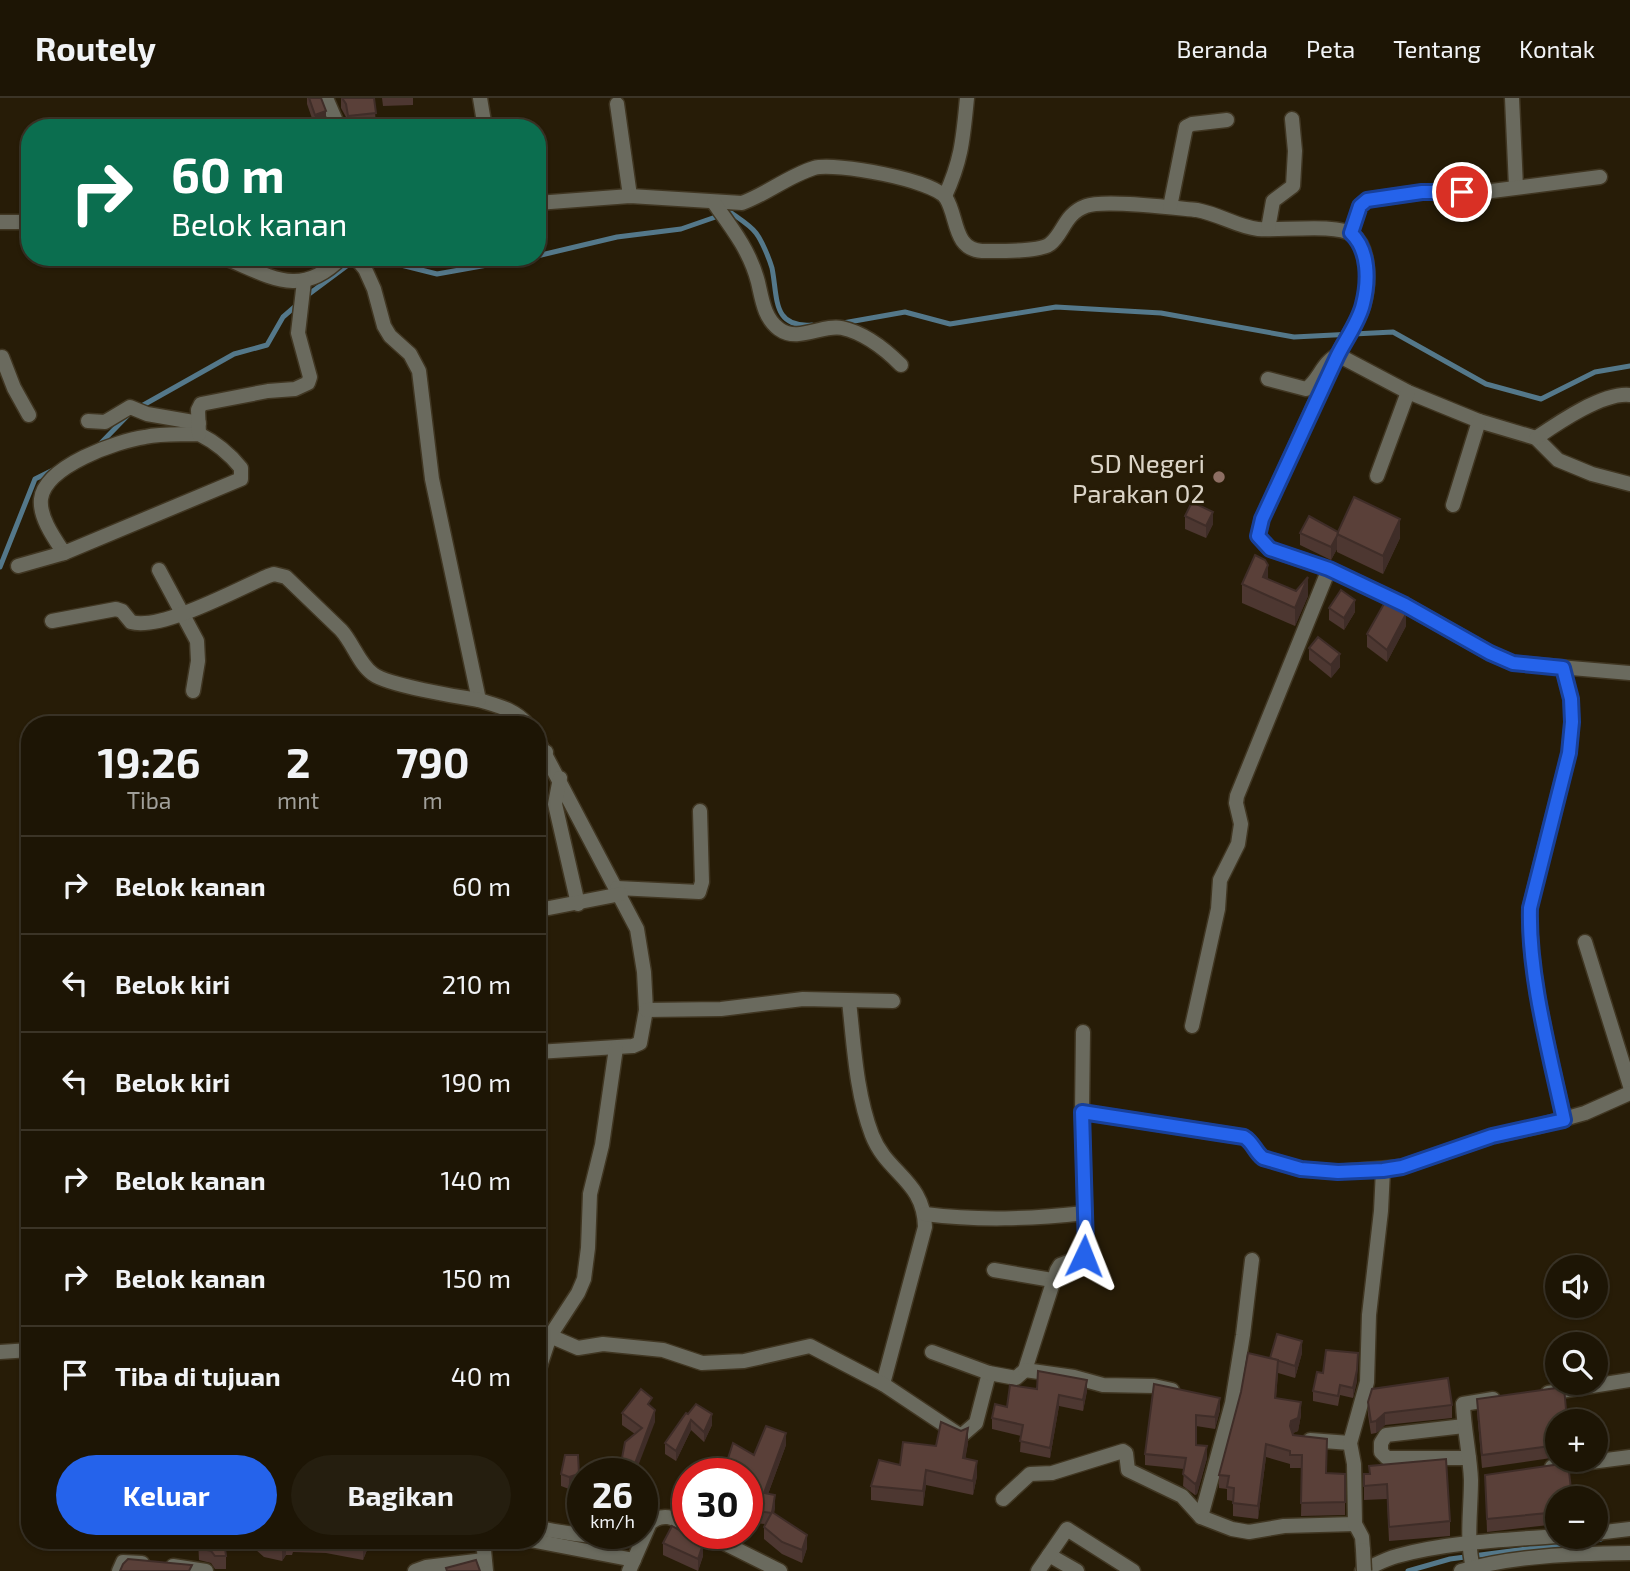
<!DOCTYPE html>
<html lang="id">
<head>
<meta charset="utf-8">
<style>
  :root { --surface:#1d1505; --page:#251e0f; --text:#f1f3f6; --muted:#a09f9a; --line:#3b3427; --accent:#2563eb }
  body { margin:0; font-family:"Exo 2",sans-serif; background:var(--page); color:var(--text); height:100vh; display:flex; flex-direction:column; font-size:26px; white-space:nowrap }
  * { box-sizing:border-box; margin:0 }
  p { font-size:23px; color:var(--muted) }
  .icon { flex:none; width:38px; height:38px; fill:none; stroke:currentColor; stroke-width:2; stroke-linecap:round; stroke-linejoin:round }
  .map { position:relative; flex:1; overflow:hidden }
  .sheet { position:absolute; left:21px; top:618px; width:525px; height:833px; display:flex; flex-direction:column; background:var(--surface); border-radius:28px; box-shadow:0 2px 5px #0004,0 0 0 2px var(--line) }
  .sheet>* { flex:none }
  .banner { position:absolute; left:21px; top:21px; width:525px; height:147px; border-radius:28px; box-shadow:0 2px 5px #0004,0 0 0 2px var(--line); background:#0b6e4f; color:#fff; overflow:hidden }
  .fabs { position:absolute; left:1545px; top:1157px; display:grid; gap:14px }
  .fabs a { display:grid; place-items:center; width:63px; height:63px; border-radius:50%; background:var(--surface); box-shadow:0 2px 5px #0004,0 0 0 2px var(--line); font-size:35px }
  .speed { position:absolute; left:567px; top:1360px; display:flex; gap:14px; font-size:35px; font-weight:700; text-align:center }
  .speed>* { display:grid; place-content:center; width:91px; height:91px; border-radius:50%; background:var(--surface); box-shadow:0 2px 5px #0004,0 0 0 2px var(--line); line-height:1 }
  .speed small { font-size:18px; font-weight:400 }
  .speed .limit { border:10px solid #d22; background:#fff; color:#111 }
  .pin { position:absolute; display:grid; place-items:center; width:60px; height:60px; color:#fff; margin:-30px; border:4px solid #fff; border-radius:50%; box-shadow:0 2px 7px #0007 }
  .me { position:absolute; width:77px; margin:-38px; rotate:2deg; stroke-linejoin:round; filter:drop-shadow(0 0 5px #0008) }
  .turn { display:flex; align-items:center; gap:24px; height:147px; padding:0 35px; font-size:32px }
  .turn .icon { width:91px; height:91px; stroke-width:2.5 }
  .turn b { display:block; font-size:49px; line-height:60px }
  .eta { display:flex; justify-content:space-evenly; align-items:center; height:119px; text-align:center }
  .eta b { font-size:42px; font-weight:700; line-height:49px }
  .cta { display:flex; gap:14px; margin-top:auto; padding:14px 35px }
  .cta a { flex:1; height:80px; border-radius:42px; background:var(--accent); color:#fff; font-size:28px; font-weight:700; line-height:80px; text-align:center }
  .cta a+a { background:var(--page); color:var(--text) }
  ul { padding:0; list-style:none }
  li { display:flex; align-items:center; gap:21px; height:98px; padding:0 35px; border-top:2px solid var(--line) }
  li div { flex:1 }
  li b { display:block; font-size:26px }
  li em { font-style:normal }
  header { display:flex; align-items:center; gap:42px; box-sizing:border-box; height:98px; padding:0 35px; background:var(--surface); border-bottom:2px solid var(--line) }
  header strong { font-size:33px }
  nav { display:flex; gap:38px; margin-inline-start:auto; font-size:24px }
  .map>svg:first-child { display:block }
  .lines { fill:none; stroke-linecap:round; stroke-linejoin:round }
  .stream { stroke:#54788a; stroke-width:5 }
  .minor-casing { stroke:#403622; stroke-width:17 }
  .minor { stroke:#6a6a5e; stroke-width:14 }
  .minor-bridge-casing { stroke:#403622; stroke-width:17; stroke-linecap:butt }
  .minor-bridge { stroke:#6a6a5e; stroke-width:14 }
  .wall { fill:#4d3731 }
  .shaded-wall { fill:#3f2d28 }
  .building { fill:#5a4039; stroke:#3f2d28; stroke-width:2 }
  .route-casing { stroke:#184099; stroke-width:18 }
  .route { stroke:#2563eb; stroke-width:12 }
  .education-dot { fill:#8d6e63; stroke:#271c07; stroke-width:2.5 }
  .labels { text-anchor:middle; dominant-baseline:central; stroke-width:5; stroke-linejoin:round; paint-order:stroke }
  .poi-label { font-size:26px; fill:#dcd5c8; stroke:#271c07; text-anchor:end }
</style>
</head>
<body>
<header>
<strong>Routely</strong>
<nav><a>Beranda</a><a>Peta</a><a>Tentang</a><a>Kontak</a></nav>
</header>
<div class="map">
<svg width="1630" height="1473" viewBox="0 0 1630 1473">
  <rect width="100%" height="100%" fill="#271c07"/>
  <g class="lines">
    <g class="stream">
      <path d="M537,158L617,139L681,131L730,114C738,120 750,127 756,135C762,143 769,160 772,170C778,200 772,230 812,227"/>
      <path d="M369,159L437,176L533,159"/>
      <path d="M305,199L356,161"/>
      <path d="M843,225L905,214L950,226L1056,209L1161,215L1294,239L1393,234L1486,286L1541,301L1595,274L1630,268"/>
      <path d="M138,310L234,256L267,247L283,219L298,206"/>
      <path d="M100,346L130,315"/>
      <path d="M0,469L35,381L55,371"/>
      <path d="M1408,1473L1450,1461L1601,1441"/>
    </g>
    <g class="minor-casing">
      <g id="minor">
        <path d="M326,0L339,30"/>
        <path d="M480,0L485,30"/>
        <path d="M1512,0L1516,89"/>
        <path d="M617,6L630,98"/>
        <path d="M945,98C962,61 963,40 967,0"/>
        <path d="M537,105L630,98L742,105C767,96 788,78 814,70C835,64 934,82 946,100C958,119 953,151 982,153C997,153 1040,154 1050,146C1064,135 1064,116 1086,108C1104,101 1175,110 1197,112C1219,116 1238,129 1258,131C1280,133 1338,125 1353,137C1371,151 1369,189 1363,208C1357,226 1344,243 1336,260C1311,314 1287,367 1262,421L1258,438L1270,451L1329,471L1405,507L1490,555L1513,565L1630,575"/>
        <path d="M714,105C732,130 750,153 758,184C762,201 764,220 779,231C798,245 822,226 842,230C865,235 885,251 901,267"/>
        <path d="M1170,109L1186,29L1192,26L1227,22"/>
        <path d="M0,124H30"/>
        <path d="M1268,131L1273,103L1293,88L1295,53L1292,21"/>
        <path d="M1351,135L1360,108L1367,102L1422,94H1484L1600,79"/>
        <path d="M223,159C270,178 300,202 342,159"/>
        <path d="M355,159L365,171L374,191L384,228L390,238L410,256L419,273L432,381L479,602C498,608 514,611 527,626"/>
        <path d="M2,259L14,290L29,317"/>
        <path d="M1268,281L1306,291C1319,283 1322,264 1338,257L1408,294L1479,323L1536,340L1558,362L1592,376L1630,386"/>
        <path d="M88,323L105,324L130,309L147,316L199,325"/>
        <path d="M199,336C217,345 229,355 241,370V381L64,455C54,440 39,419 41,401C45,368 117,343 145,339C163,335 181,337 199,336Z"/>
        <path d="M199,336L198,312L201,306L268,293L295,291L308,285L310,279L298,235L304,183"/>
        <path d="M1536,340C1558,325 1603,294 1630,297"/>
        <path d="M1377,378L1408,294"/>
        <path d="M1453,407L1479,323"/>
        <path d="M18,468L64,455"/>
        <path d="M159,472L197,543L198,563L193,593"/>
        <path d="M52,523L116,511L122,513L131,524C161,533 238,491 268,478L274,476L286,479L341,532C353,545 359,566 373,576C387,587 458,599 479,602"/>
        <path d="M1563,570L1571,601L1572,624L1569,655L1530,809C1528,877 1550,955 1564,1022"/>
        <path d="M537,641L637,831L644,874L646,912L640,945L633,948L537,954"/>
        <path d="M537,673L546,654"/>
        <path d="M560,680L555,706L578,806"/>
        <path d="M617,790L699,794L702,784L700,713"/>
        <path d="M549,810L621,796"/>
        <path d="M1585,844L1630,988"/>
        <path d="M849,903C854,948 856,995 872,1037C887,1076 924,1082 925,1129L883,1286"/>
        <path d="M646,912L721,911L803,901L893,903"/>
        <path d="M1192,928L1218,811L1220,782L1238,746L1241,726L1236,705L1237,698L1329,471"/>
        <path d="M1082,1014L1083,934"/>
        <path d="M925,1116C980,1123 1030,1121 1085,1115"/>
        <path d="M994,1172L1052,1182"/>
        <path d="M550,1238L578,1250L603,1246L663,1252L702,1265L744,1263L810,1248L883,1286L961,1338L976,1325L989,1275"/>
        <path d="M0,1254L30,1252"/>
        <path d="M932,1254L989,1275L1016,1280L1025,1272L1057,1172L1060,1167L1084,1158L1086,1149L1082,1014L1244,1039C1253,1044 1255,1054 1263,1060L1301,1071L1338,1074L1402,1069L1492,1038L1535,1029L1585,1015L1630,995"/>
        <path d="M1025,1272L1074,1279L1103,1287L1154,1288L1172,1292"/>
        <path d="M537,1277L550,1238L578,1195L584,1181L588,1150L590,1096L602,1047L616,950"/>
        <path d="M1548,1295L1630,1282"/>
        <path d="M1464,1328L1386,1337L1381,1345V1354L1387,1360H1469"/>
        <path d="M1310,1342L1350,1345"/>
        <path d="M1552,1369L1630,1359"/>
        <path d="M1003,1401L1030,1376L1052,1375L1123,1353L1126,1355L1128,1372L1182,1398L1201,1419L1232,1431L1249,1434L1284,1428L1355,1426"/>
        <path d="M1201,1419L1232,1305L1243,1237L1252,1162"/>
        <path d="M537,1430C570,1435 603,1443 635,1435"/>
        <path d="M704,1435L780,1473"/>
        <path d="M1596,1435L1630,1431"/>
        <path d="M483,1442L486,1473"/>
        <path d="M530,1442L634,1462"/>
        <path d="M1363,1452L1362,1439L1355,1426L1354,1366L1350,1345L1367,1284L1369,1217L1381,1113L1383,1072"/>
        <path d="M1049,1457L1077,1473"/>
        <path d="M173,1468L206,1473"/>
        <path d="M1473,1470C1466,1441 1471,1412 1471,1382C1470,1357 1464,1332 1463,1306L1493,1301"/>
        <path d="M119,1473L123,1464L142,1465"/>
        <path d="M415,1473L426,1469L484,1462"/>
        <path d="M629,1473L650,1425C663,1414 674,1420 688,1427"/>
        <path d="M1038,1473L1067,1431L1133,1473"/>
        <path d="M1362,1473C1373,1468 1385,1461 1397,1458C1448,1444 1504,1442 1558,1438"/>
        <path d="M1461,1473C1515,1457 1574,1456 1630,1455"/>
      </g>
    </g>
    <use href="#minor" class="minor"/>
    <g class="minor-bridge-casing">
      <path id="minor-bridge" d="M1363,1452L1364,1473"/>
    </g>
    <use href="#minor-bridge" class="minor-bridge"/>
  </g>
  <g class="wall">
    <path d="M307,0H321L326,25L315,29L307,6Z"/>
    <path d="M341,0H374L376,27L348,30L346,19L341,10Z"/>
    <path d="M382,0H413V7L383,8Z"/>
    <path d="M1185,418L1213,426L1206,440L1185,431Z"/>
    <path d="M1338,434L1400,440L1383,476L1337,454V451L1331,462L1300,447V435Z"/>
    <path d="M1268,481L1308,498L1295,528L1242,505V486Z"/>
    <path d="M1329,510L1355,514L1344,532L1329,522Z"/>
    <path d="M1406,528L1387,564L1367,549V536Z"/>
    <path d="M1309,550L1340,569L1331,580L1309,562Z"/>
    <path d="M1302,1255L1295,1280L1278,1275L1276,1301L1301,1317L1298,1333L1293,1335L1327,1375L1345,1376V1417L1301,1418L1302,1370H1290V1366L1266,1359L1258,1421L1233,1418V1403L1227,1402V1391L1219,1390V1377L1270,1260Z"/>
    <path d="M1323,1275L1357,1283L1353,1300L1340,1297L1338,1308L1313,1303V1293Z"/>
    <path d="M1154,1286L1220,1312L1215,1331L1196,1328V1347L1207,1360L1197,1396L1195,1397L1183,1388L1184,1371L1145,1367V1356Z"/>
    <path d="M1037,1291L1087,1293L1083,1313L1059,1308L1050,1360L1020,1354L1021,1338L992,1331V1320L1007,1309Z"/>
    <path d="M1477,1301L1558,1323V1359L1482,1370L1477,1314Z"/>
    <path d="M1368,1304L1452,1307V1320L1385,1327L1376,1335L1371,1336L1368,1317Z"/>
    <path d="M652,1310L655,1324L635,1336L622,1327V1315Z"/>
    <path d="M686,1315L712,1327L704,1344L691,1332L676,1363L665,1356V1345Z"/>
    <path d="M968,1345L965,1361L977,1378L973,1397L926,1387L923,1408L871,1402V1388L900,1367L936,1348Z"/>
    <path d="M786,1347L768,1396L775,1409L774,1415L807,1450L802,1465L782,1456L764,1441V1429L765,1426L749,1424V1401L747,1400V1376L754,1357Z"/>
    <path d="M565,1357L579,1389L569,1391L561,1388V1376Z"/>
    <path d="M1369,1368L1450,1423V1438L1389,1443L1387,1401L1364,1402V1376H1369Z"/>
    <path d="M1485,1377L1558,1400V1426L1487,1434Z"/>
    <path d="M136,1442H189L187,1451L167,1453V1446Z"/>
    <path d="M198,1442L226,1458V1471H215L211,1465L199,1462Z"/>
    <path d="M248,1442H371L363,1462L326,1455L293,1454L292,1457H286L282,1463L264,1459L248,1445Z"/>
    <path d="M663,1445L703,1458L698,1473L663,1457Z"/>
  </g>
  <g class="shaded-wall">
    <path d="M326,13V25L315,29V17Z"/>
    <path d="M1213,414V426L1206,440V428Z"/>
    <path d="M1400,421V440L1383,476V458Z"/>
    <path d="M1337,438V451L1331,462V449Z"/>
    <path d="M1268,467V485L1263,497V479Z"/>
    <path d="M1308,479V498L1295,528V510Z"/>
    <path d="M1355,502V514L1344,532V520Z"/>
    <path d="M1406,516V528L1387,564V552Z"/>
    <path d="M1340,556V569L1331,580V567Z"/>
    <path d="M1302,1243V1255L1295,1280V1268Z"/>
    <path d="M1358,1265L1357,1283L1353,1300V1290Z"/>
    <path d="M1087,1282V1293L1083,1313V1302Z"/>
    <path d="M1059,1297V1308L1050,1360V1350Z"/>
    <path d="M1220,1300V1312L1215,1331V1319Z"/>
    <path d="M1301,1304V1317L1298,1333L1291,1336L1290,1328Z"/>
    <path d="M655,1312V1324L635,1376H631Z"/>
    <path d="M1385,1315V1327L1376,1335V1323Z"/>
    <path d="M712,1316V1327L704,1344V1334Z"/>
    <path d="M691,1322V1332L676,1363V1353Z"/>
    <path d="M968,1330V1345L963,1375V1360Z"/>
    <path d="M786,1335V1347L764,1407V1395Z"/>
    <path d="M1266,1346V1359L1258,1421V1408Z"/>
    <path d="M1207,1348V1360L1197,1396L1195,1397V1386Z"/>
    <path d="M977,1363V1378L973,1397V1383Z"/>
    <path d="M926,1372V1387L923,1408V1393Z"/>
    <path d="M579,1376V1389L569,1391V1379Z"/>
    <path d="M775,1397V1409L772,1427V1415Z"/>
    <path d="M807,1437V1450L802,1465V1452Z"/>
    <path d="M366,1442H371L363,1462V1449Z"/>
    <path d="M286,1444V1457L282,1463V1450Z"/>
    <path d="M703,1446V1458L698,1473V1461Z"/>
  </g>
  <g class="building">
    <path d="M309,0H321L326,13L315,17Z"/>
    <path d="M342,0H374L376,15L348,18L346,6Z"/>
    <path d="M300,24L301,30H278V27Z"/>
    <path d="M1354,399L1400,421L1383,458L1337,436Z"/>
    <path d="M1192,404L1213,414L1206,428L1185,418Z"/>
    <path d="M1309,418L1338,434L1337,438L1331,449L1300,435Z"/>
    <path d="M1255,457L1265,462L1268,467L1263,479L1296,493L1308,479L1295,510L1242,486Z"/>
    <path d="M1341,492L1355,502L1344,520L1329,510Z"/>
    <path d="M1385,504L1406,516L1387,552L1367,536Z"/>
    <path d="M1318,539L1340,556L1331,567L1309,550Z"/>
    <path d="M1277,1236L1302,1243L1295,1268L1270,1260Z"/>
    <path d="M1326,1252L1358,1255L1357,1272L1353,1290L1340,1287L1338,1298L1313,1293L1317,1274L1323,1275Z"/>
    <path d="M1248,1255L1278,1262L1275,1300L1301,1304L1298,1320L1291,1323L1290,1328L1293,1337L1327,1341L1326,1375L1345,1376V1404L1301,1405L1302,1357H1290V1353L1266,1346L1258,1408L1233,1405L1234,1390L1227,1389L1229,1378L1219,1377L1241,1294Z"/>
    <path d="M1038,1273L1087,1282L1083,1302L1059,1297L1050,1350L1020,1343L1023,1327L992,1320L995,1306L1007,1309L1010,1287L1037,1291Z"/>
    <path d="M1448,1280L1452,1307L1385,1315L1376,1323L1371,1324L1368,1304L1372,1291Z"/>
    <path d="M1154,1286L1220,1300L1215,1319L1196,1317V1347L1207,1348L1197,1384L1195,1386L1183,1376L1186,1360L1145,1356Z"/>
    <path d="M1564,1289L1567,1323H1558V1347L1482,1357L1477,1301Z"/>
    <path d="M641,1291L652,1300L648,1306L655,1312L631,1376H619L625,1344L642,1330L622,1315Z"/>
    <path d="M696,1306L712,1316L704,1334L691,1322L676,1353L665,1345L686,1315L688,1316Z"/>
    <path d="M941,1324L961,1333L968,1330L963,1360L977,1363L973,1383L926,1372L923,1393L871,1388L879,1362L900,1367L903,1344L936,1348Z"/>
    <path d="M766,1328L786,1335L764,1395L775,1397L772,1415L749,1412L750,1389L747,1388V1376H723L733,1345L754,1357Z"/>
    <path d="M565,1357H578L579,1376L569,1379L561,1376Z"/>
    <path d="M1446,1361L1450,1423L1389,1429L1387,1386L1364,1388V1376H1370L1369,1368Z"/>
    <path d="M1568,1365L1572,1400H1558V1414L1487,1421L1485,1377Z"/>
    <path d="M772,1414L807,1437L802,1452L782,1444L764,1429Z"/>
    <path d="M672,1428L703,1446L698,1461L663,1445Z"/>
    <path d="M198,1442H224L226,1458H215L211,1453L199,1450Z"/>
    <path d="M260,1442H292V1444H286L282,1450L264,1446Z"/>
    <path d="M323,1442H366L363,1449Z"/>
    <path d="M128,1461L192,1467L189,1473H120L123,1466Z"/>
    <path d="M476,1462L480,1473H447L446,1470Z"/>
  </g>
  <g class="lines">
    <g class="route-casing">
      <path id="route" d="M1084,1158L1086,1149L1082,1014L1244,1039C1253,1044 1255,1054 1263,1060L1301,1071L1338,1074L1383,1072L1402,1069L1492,1038L1564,1022C1550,957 1528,876 1530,810L1569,655L1572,624L1571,601L1563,570L1513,565L1490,555L1405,507L1329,471L1270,451L1258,438L1262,421C1287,367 1312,313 1337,259C1345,242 1359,224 1363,206C1369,182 1369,152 1351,135L1360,108L1367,102L1422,94H1462"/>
    </g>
    <use href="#route" class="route"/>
  </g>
  <circle class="education-dot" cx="1219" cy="379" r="7"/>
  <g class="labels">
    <g class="poi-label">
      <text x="1205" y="364">SD Negeri<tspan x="1205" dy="30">Parakan 02</tspan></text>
    </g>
  </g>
</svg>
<div class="fabs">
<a><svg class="icon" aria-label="sound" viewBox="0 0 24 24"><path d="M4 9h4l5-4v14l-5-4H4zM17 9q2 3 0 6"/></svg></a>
<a><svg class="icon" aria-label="search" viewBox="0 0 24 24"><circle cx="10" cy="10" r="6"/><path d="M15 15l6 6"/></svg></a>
<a>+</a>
<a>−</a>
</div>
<div class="speed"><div>26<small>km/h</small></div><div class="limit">30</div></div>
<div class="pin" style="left:1462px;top:94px;background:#d93025"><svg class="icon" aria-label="arrive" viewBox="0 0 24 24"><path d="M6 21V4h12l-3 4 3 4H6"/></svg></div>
<svg class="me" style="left:1084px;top:1158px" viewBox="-20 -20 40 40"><path d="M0-17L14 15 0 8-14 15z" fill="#2563eb" stroke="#fff" stroke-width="4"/></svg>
<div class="banner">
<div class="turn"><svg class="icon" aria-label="right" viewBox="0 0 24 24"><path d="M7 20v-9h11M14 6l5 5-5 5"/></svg><div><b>60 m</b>Belok kanan</div></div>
</div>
<section class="sheet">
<div class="eta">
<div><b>19:26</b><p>Tiba</p></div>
<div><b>2</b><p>mnt</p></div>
<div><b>790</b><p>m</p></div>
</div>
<ul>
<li><svg class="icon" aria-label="right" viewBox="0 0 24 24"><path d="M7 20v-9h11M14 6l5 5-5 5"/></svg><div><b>Belok kanan</b></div><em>60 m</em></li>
<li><svg class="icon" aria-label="left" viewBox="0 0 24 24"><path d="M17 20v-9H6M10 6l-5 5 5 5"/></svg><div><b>Belok kiri</b></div><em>210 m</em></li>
<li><svg class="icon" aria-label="left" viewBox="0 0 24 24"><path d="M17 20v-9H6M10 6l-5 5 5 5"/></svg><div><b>Belok kiri</b></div><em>190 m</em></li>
<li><svg class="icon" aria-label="right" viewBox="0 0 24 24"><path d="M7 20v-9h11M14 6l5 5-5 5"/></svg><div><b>Belok kanan</b></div><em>140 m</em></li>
<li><svg class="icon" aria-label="right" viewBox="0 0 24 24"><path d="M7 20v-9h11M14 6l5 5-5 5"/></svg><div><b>Belok kanan</b></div><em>150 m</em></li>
<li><svg class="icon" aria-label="arrive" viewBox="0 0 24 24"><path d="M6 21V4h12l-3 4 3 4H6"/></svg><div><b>Tiba di tujuan</b></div><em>40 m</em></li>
</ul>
<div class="cta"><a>Keluar</a><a>Bagikan</a></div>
</section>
</div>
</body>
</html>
